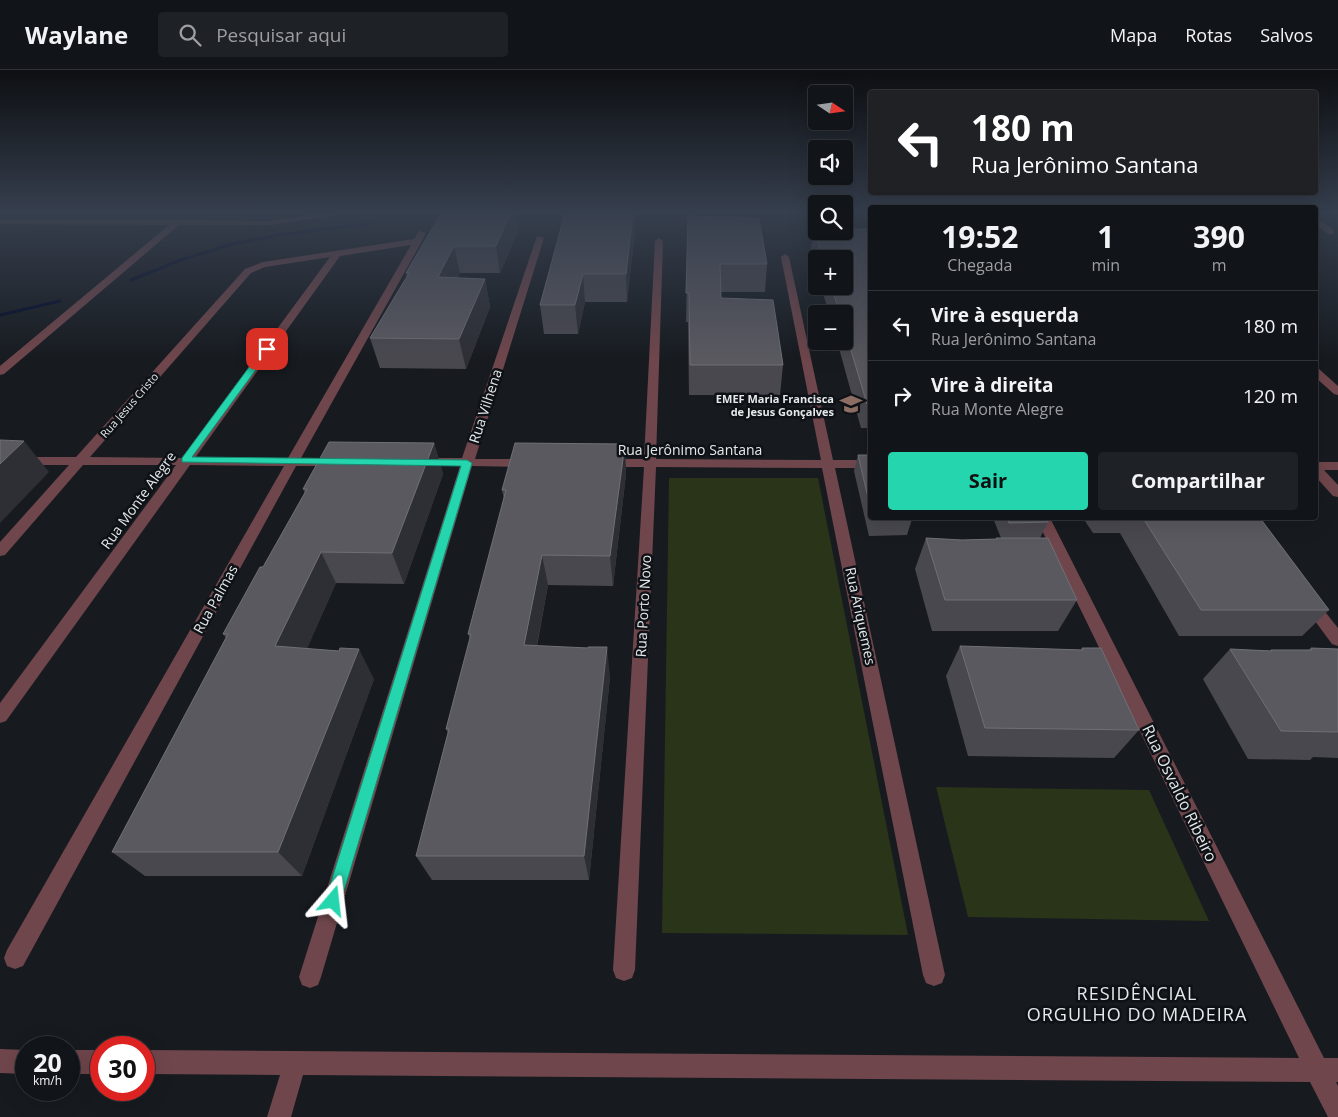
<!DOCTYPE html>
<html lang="pt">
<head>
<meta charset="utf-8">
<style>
  :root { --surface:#111418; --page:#1e2125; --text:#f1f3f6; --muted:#9c9ea2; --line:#303337; --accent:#24d5ae }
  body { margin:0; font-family:"Open Sans",sans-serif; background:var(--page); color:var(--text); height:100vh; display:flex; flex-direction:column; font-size:19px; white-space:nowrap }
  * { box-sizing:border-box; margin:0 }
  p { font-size:16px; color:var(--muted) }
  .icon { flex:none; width:28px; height:28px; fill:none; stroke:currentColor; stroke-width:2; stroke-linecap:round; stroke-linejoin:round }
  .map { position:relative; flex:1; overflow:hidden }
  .side { position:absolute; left:868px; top:135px; width:450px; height:315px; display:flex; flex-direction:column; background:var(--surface); border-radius:5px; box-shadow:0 5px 20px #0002,0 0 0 1px var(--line) }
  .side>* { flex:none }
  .top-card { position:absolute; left:868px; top:20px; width:450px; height:105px; border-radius:5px; box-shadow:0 5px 20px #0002,0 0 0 1px var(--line); background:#202124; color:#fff; overflow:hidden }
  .needle { width:32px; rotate:103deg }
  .controls { position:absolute; left:808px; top:15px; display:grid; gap:10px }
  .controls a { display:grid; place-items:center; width:45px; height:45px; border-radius:5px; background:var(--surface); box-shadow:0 5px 20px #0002,0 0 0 1px var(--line); font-size:25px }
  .speed { position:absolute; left:15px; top:966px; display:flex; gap:10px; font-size:25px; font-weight:700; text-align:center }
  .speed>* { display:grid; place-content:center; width:65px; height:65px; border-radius:50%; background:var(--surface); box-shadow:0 5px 20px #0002,0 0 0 1px var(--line); line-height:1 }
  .speed small { font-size:12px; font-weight:400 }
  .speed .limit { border:8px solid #d22; background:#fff; color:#111 }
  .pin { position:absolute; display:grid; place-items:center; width:42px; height:42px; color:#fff; margin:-21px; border-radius:10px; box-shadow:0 2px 8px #0006 }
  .me { position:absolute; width:55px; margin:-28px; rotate:17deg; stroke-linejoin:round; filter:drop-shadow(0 0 4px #0008) }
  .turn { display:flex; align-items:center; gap:18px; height:105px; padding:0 20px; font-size:22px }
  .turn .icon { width:65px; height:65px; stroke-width:2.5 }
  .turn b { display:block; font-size:35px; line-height:42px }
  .eta { display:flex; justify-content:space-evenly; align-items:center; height:85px; text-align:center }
  .eta b { font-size:30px; font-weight:700; line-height:35px }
  .cta { display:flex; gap:10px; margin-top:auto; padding:10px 20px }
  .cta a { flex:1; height:58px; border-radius:5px; background:var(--accent); color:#111; font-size:20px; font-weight:700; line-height:58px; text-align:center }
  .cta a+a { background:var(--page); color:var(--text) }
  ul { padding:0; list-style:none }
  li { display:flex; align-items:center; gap:15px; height:70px; padding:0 20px; border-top:1px solid var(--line) }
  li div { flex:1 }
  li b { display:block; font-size:19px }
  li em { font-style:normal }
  header { display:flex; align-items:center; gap:30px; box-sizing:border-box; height:70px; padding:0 25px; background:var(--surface); border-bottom:1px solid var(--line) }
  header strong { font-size:24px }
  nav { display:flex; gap:28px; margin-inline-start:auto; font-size:18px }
  .search { width:350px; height:45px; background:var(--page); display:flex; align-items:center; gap:12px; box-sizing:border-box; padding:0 18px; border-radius:5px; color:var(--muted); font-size:19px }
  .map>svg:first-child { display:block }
  .green { fill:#2a3419 }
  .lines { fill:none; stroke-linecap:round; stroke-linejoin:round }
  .stream { stroke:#000a27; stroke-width:3 }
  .minor { fill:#6f464b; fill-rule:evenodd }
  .wall { fill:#49484f }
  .shaded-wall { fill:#2e2f35 }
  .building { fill:#5a5960; stroke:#6f7075 }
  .route { fill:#24d5ae; stroke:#178a71 }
  .labels { text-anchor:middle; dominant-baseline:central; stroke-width:5; stroke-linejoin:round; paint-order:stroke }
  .far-poi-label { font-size:11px; font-weight:bold; fill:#e5e9eb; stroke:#0e1216; text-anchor:end }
  .far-street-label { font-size:11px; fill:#e5e9eb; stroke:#0e1216 }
  .street-label { font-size:14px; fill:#e5e9eb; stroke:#0e1216 }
  .near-street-label { font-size:16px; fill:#e5e9eb; stroke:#0e1216 }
  .near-neighbourhood-label { font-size:18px; letter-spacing:1px; fill:#e5e9eb; stroke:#0e1216 }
</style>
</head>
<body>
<header>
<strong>Waylane</strong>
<div class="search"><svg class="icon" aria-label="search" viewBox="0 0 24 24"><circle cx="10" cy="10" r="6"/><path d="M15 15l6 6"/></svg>Pesquisar aqui</div>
<nav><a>Mapa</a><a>Rotas</a><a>Salvos</a></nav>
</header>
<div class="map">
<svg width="1338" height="1047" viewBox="0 0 1338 1047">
  <rect width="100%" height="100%" fill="#171b20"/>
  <g class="green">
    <path d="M669,408H818L908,865L662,863Z"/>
    <path d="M936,717L1149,720L1209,851L968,847Z"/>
  </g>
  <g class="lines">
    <g class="stream">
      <path d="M131,210L181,190L232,174L279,165L366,154L395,143"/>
      <path d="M0,245L60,231"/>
    </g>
    <g class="minor">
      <path d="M324,143H350L270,155H179L4,304L0,305V296L169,155L0,154V150H175L179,149L183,150L270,151Z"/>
      <path d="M1315,147L1334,160V164H1328L1315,153Z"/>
      <path d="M419,161L426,163L422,171L301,388H338L344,392L338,396H296L23,896L15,899L7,896L4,888L7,880L284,396L190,395L6,651L0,653V633L176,395H83L5,485L0,486V472L69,395H0V387H76L245,199L263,192L414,169ZM411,175L288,388H195L340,186ZM330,187L182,388L90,387L251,203L265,197Z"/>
      <path d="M537,166L544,168L475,389H528L534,393L528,397L472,396L321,907L318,915L310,918L302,915L299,907L460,396H419L413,392L419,388H462Z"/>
      <path d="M659,168L663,171L656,389L821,390L781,187L785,184L789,187L833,390H870V398H835L945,905L942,913L934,916L926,913L923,905L822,398L656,397L635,900L632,908L624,911L616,908L613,900L644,397H606L600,393L606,389H644L655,171Z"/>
      <path d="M1315,298L1319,299L1338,316V325L1334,324L1315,307Z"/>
      <path d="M1315,392H1338V400H1324L1338,415V427L1333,426L1315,406Z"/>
      <path d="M1036,448H1050L1324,988H1338V1012H1336L1338,1016V1047H1328L1310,1012L303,1005L291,1047H267L280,1005L144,1004V980L1299,988Z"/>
      <path d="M1309,526L1314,528L1338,558V576L1332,574L1304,536L1301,532L1304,528Z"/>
      <path d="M0,979L26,980V1004L0,1003Z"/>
      <rect x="69" y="980" width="32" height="24"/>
    </g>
  </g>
  <g class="wall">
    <path d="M441,143L519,159L500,203H460L458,208L485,209L490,237L466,299L380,298L370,268L407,207L406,203Z"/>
    <path d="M565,143H634L635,160L627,232H585L578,264H544L540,235Z"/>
    <path d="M688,146L767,194L765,222H721V228L783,295L780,325H689L688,252H686Z"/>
    <path d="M814,158L870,159V358H861L837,271H844V244H829L821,216H844V189H816V200L811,180Z"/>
    <path d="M434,373L443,404L404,514L336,513L307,578L374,609L302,806H145L112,782L226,568L223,564L263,497L305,423L303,419Z"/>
    <path d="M625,374L626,404L613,516L548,515L537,576L610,607L589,810H432L416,786L448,663L446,659L470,569L468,564L504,429L502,420Z"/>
    <path d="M858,385H870V448H912V449L907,465L869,466L854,401Z"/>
    <path d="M993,448H1046L1048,452L1040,468L1077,530L1058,561H932L915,499L926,468L962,470L996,469V468H1001Z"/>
    <path d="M1083,448H1260L1329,540L1302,566H1179L1120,463H1093Z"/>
    <path d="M960,576L1081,580L1082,578L1139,660L1114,688L968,686L946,606Z"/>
    <path d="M1311,578L1338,579V688L1313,687L1310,690L1248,689L1203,609L1230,579L1269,581L1271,580H1308Z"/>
  </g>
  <g class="shaded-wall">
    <path d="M511,143H517L519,159L500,203L496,176Z"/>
    <path d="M633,143H634L635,160L627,232L626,204Z"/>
    <path d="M454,176L460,203L444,235L438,207Z"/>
    <path d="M583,204L585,232L578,264L575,235Z"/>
    <path d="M485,209L490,237L466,299L459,269Z"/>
    <path d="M24,371L49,402L0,453V394Z"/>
    <path d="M434,373L443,404L404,514L392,483Z"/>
    <path d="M625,374L626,404L613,516L610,486Z"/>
    <path d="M321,482L336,513L295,606L275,576Z"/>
    <path d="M542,485L548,515L531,605L524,575Z"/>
    <path d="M607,577L610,607L589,810L584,786Z"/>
    <path d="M359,579L374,609L302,806L278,782Z"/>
  </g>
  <g class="building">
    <path d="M441,143H511L496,176H454L438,207L485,209L459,269L370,268L409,203H406Z"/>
    <path d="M565,143H633L626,204H583L575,235H540Z"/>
    <path d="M688,146L759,148L767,194H720L721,228L773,230L783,295H690L689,223H686Z"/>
    <path d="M814,158H816V161H844V159H870V334H867L844,257V244H840L831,216H844V189H823Z"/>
    <path d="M0,370L24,371L0,394Z"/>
    <path d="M329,372L434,373L392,483L321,482L275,576L339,581L340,578L359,579L278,782H112L228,564H223L260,497H263L307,419H303Z"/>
    <path d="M515,373L625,374L610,486L542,485L524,575L588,578V577H607L584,786H416L449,659H446L471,564H468L506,420H502Z"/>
    <path d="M858,385H870V436Z"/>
    <rect x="873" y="448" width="39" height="1"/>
    <path d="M1007,448H1046L1048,452L1009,453Z"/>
    <path d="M1143,448H1260L1329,540H1201Z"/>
    <path d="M926,468L962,470L997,469L996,468H1048L1077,530H945Z"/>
    <path d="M960,576L1083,580L1082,578H1101L1139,660L985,658Z"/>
    <path d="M1311,578L1338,579V662L1281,661L1230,579L1272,581L1271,580H1312Z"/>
  </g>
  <linearGradient id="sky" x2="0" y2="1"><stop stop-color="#0d0f12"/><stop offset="0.49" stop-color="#363f4e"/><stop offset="1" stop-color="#363f4e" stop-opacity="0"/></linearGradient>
  <rect width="1338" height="290" fill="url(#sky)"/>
  <path class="route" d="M264,277L271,279L192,387L467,390L472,393L341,831L339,836L333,838L328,836L325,831L461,396L182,392V388Z"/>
  <defs>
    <g id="school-bare" transform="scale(1.725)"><path d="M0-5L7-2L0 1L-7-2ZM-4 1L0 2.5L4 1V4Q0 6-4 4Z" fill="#8d6e63" stroke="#0e1216" stroke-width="2.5" paint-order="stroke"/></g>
  </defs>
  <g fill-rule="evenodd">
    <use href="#school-bare" x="851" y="334"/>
  </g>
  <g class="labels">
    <g class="far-poi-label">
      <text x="834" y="328">EMEF Maria Francisca<tspan x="834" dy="13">de Jesus Gonçalves</tspan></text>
    </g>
    <g class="far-street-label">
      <text transform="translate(129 335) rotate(-49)">Rua Jesus Cristo</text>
    </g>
    <g class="street-label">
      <text transform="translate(485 336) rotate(-72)">Rua Vilhena</text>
      <text x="690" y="379">Rua Jerônimo Santana</text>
      <text transform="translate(138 430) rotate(-54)">Rua Monte Alegre</text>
      <text transform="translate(215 529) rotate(-61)">Rua Palmas</text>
      <text transform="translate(643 536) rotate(-87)">Rua Porto Novo</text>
      <text transform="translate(861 546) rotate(78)">Rua Ariquemes</text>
    </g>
    <g class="near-street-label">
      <text transform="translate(1180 723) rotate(64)">Rua Osvaldo Ribeiro</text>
    </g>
    <g class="near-neighbourhood-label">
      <text x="1137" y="923">RESIDÊNCIAL<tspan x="1137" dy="21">ORGULHO DO MADEIRA</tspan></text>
    </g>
  </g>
</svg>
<div class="controls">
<a><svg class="needle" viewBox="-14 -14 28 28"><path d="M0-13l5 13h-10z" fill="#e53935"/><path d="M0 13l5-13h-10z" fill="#9c9ea2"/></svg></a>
<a><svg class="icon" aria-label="sound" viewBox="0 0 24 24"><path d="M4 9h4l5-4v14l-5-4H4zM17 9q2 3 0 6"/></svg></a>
<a><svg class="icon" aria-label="search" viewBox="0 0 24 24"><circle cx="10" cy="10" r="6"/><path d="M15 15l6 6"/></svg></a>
<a>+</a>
<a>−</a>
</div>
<div class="speed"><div>20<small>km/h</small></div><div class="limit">30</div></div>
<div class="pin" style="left:267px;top:279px;background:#d93025"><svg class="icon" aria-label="arrive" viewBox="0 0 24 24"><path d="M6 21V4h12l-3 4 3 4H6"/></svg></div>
<svg class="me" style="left:333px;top:831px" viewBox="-20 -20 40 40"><path d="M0-17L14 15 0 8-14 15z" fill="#24d5ae" stroke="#fff" stroke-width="4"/></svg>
<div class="top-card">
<div class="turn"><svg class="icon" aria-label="left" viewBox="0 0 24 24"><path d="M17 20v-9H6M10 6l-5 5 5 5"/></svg><div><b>180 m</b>Rua Jerônimo Santana</div></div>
</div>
<section class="side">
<div class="eta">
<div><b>19:52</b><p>Chegada</p></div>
<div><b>1</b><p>min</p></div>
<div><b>390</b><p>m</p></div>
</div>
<ul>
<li><svg class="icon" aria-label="left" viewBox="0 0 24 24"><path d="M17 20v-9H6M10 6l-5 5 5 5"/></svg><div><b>Vire à esquerda</b><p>Rua Jerônimo Santana</p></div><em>180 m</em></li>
<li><svg class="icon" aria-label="right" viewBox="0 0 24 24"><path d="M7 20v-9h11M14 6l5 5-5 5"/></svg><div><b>Vire à direita</b><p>Rua Monte Alegre</p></div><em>120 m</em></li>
</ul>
<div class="cta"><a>Sair</a><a>Compartilhar</a></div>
</section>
</div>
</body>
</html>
